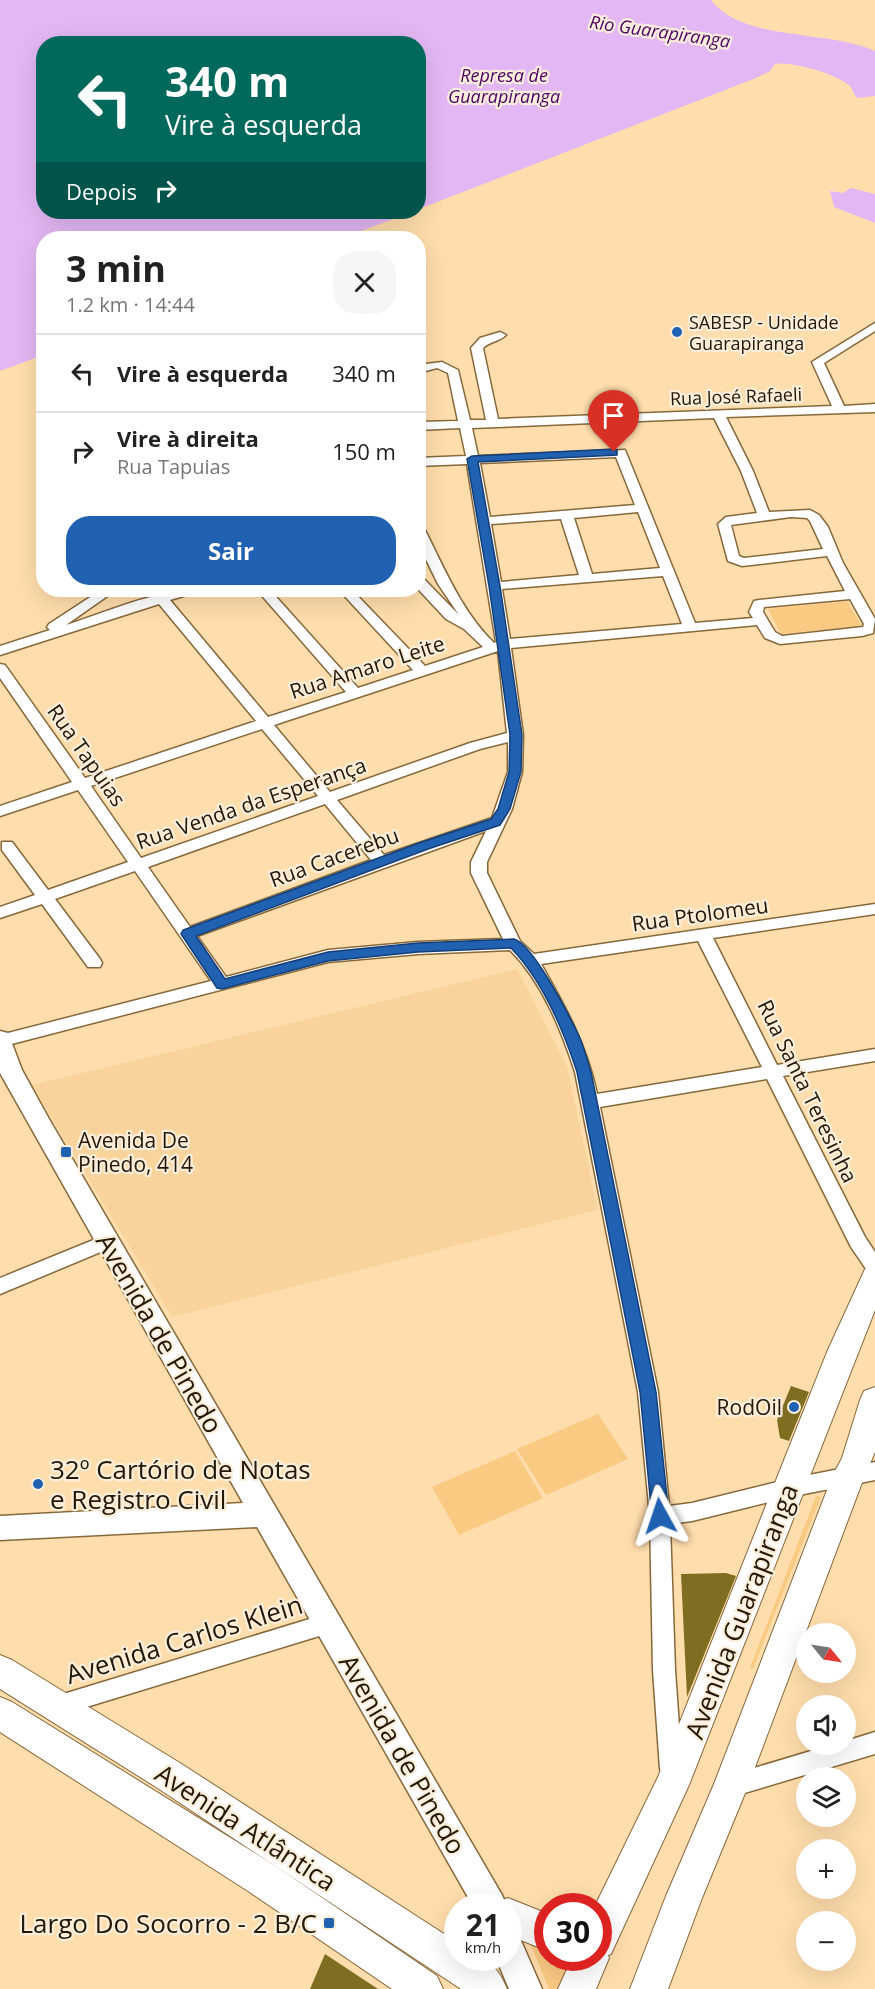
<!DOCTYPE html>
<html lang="pt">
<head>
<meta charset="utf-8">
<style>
  :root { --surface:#fff; --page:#f6f6f6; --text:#222; --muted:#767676; --line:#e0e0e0; --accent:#2161b2 }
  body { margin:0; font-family:"Open Sans",sans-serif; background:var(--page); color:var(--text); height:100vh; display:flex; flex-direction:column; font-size:22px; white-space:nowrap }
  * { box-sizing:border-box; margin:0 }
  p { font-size:20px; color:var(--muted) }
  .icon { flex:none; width:33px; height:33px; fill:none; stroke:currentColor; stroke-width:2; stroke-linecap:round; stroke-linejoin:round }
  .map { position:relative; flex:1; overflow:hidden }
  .sheet { position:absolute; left:36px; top:231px; width:390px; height:366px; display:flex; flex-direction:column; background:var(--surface); border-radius:24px; box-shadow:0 6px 24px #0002 }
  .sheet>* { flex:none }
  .banner { position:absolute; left:36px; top:36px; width:390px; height:183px; border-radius:24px; box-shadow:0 6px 24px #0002; background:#00695c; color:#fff; overflow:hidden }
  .needle { width:39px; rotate:120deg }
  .buttons { position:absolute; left:796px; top:1623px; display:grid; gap:12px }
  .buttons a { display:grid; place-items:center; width:60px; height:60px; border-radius:50%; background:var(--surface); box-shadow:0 6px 24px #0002; font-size:30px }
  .speed { position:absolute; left:444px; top:1893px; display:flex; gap:12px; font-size:30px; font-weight:700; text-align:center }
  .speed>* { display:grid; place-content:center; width:78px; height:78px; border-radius:50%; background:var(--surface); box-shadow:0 6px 24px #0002; line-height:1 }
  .speed small { font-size:15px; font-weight:400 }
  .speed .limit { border:9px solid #d22; background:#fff; color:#111 }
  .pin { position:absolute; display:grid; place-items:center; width:51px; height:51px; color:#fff; margin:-62px -26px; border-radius:50% 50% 50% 0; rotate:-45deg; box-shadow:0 0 6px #0007 }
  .pin .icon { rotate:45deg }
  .me { position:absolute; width:66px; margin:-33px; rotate:355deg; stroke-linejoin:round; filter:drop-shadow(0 0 4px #0008) }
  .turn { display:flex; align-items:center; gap:21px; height:126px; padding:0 30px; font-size:27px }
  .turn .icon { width:78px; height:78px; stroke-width:2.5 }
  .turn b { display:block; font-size:42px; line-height:51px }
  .then { display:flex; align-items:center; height:57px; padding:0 30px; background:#0003; gap:12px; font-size:22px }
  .round { display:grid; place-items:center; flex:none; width:63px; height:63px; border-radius:24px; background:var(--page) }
  .summary { display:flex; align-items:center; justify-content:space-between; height:102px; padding:0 30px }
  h1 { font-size:36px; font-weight:700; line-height:45px }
  .action { display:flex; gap:12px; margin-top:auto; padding:12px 30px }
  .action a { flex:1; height:69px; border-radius:24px; background:var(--accent); color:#fff; font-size:24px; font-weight:700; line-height:69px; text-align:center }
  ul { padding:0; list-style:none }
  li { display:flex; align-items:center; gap:18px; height:78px; padding:0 30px; border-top:2px solid var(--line) }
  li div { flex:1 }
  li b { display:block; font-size:22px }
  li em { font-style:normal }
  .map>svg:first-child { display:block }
  .built { fill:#f9d39c }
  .green { fill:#faca82 }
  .water { fill:#e3b7f4 }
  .building { fill:#7f6e22 }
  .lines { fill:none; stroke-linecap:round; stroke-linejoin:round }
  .street-casing { stroke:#86683b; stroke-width:3 }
  .secondary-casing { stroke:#86683b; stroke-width:3 }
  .primary-casing { stroke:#86683b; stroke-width:2 }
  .street { fill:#fff; fill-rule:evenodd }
  .secondary { fill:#fff; fill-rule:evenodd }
  .primary { fill:#fff; fill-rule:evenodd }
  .route { fill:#2161b2; stroke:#153f74; stroke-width:1.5 }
  .poi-dot { fill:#2161b2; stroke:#fbeedb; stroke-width:2 }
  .labels { text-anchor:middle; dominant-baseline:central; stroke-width:4.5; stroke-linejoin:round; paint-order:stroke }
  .far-water-label { font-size:18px; font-style:italic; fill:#4f0264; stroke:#fbeedb }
  .far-poi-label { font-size:18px; fill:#231705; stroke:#fbeedb; text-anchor:start }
  .far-street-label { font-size:18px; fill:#231705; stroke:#fbeedb }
  .street-label { font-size:21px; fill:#231705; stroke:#fbeedb }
  .poi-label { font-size:21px; fill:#231705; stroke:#fbeedb; text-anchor:start }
  .near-street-label { font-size:26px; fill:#231705; stroke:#fbeedb }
  .near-poi-label { font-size:26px; fill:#231705; stroke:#fbeedb; text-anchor:start }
</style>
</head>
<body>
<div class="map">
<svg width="875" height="1989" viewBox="0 0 875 1989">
  <rect width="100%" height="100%" fill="#ffddac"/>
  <path class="built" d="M517,969L567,1067L598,1210L172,1317L32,1085Z"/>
  <g class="green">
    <path d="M847,601L862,626L781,634L768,609Z"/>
    <path d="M598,1414L628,1459L546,1495L517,1449Z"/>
    <path d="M515,1451L543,1498L459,1535L432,1487Z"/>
    <path d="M816,1496L821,1497L753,1669L750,1668Z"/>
    <path d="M523,1926L547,1935L548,1958H582L568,1989H549Z"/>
  </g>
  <g class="water">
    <path d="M0,0H711C743,42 826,29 875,51V96L857,98C854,94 852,88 849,85C835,74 792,61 775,64L770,71L756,78L419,209L418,44H44V212H412L342,238H44L43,355L0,371Z"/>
    <path d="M851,188L875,194V223L834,207L830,191L843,193Z"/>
  </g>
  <g class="building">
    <path d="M791,1386L809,1392L789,1441L780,1438L777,1420Z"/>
    <path d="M726,1573L736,1576L687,1697L681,1574Z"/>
    <path d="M325,1954L378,1989H310Z"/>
  </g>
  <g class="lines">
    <g class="street-casing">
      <g id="street">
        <path d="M875,323V331L824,363L844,406L875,404V412L726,417L753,471L769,512L810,510L819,515L828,527L843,563L875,619L873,633L862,636L780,644L765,638L757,625L511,648L523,735L522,772L512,809L487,862V873L520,941L534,954L875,904V914L713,938L777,1065L875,1049V1061L783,1076L865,1237L875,1252V1274L868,1272L851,1247L767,1079L600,1107L658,1392L669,1506L692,1503L789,1479L875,1462V1480L789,1497L692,1521L670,1524L675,1670L682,1769L679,1777L671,1780L663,1777L660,1769L653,1670L650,1516L638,1392L575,1072C561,1029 542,982 510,950L418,954L328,962L0,1047V1035L211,981L135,871L55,899L100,959L102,963L100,967H88L42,904L0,918V907L35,895L2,850V842H12L48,890L128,862L78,790L0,816V806L72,782L0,678V664L5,665L85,778L256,721L159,604L0,655V646L50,630L47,627L49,624L101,590H116L66,625C104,613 156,590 195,590L194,593L170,600L268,717L346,692L257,590H270L358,688L413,670L339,590H352L425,666L483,647L464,629L446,619L418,589V577L423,578L459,615L438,584L418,543V524L424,528C444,568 462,612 494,643L496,642L467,464L418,466V458L466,456L460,428L418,430V422L458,421L448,373L437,368L418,373V365L442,362L458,370L470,420H486L471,348L480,338L500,332L506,335C499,342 490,341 483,348L498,419L832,406L812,362ZM714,418L741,471L757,513L726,517L718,524L728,561L742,566L827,556L845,591L759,600L754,601L749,612L753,618L695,623L625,450L478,456L472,428ZM616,457L635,505L490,517L480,463ZM638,512L660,568L592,574L574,518ZM791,517L807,518L810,521L823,549L744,558L739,556L731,525ZM561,519L579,575L501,582L491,524ZM663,576L682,624L510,639L502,589ZM850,599L864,624L863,627L782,636L775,632L763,612L764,607ZM498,651L507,733L470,743L330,792L274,725ZM262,729L318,796L141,858L91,786ZM508,742V772L492,818L384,855L337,800L480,749ZM325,804L371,860L190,927L148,867ZM486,831L471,862V873L503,939L418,942L328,950L226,977L197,936ZM698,941L762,1067L597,1094C587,1046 565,1006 541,964Z"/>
        <path d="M108,1234L115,1236L117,1241L115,1246L0,1294V1278Z"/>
        <path d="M329,1613L337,1616L340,1623L337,1630L329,1633L57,1716L49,1713L46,1706L49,1699L57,1696Z"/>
        <path d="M875,1732V1754L731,1797L723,1794L720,1786L723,1778L731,1775L834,1744H846V1741Z"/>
      </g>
    </g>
    <g class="secondary-casing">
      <g id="secondary">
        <path d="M0,1031L8,1033L22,1070L49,1119L502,1895L507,1906H473L257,1527L0,1540V1516L243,1503L0,1073Z"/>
        <path d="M508,1931L519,1936L542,1989H509L496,1958H508Z"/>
      </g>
    </g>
    <g class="primary-casing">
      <g id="primary">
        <path d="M875,1265V1310L689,1785L611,1954L608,1955L609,1958L596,1989H558L572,1958H598V1906H595L658,1777L827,1352L865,1269Z"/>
        <path d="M875,1387V1452L863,1480L748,1786L702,1898L668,1989H630L666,1896L714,1784L832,1477L842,1458L860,1400L864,1391Z"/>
        <path d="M0,1655L12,1660L180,1763L458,1943V1958C485,1958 496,1962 507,1989H461L156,1787L0,1689Z"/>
        <path d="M0,1697L12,1702L274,1865L437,1976L443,1989H392L248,1891L0,1732Z"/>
        <path d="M508,1898L548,1914V1951L508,1935V1906H494L495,1903Z"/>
      </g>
    </g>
    <use href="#street" class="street"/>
    <use href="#secondary" class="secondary"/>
    <use href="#primary" class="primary"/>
  </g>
  <path class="route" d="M614,449L617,450V455L478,462L500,586L522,735L521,772L510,809L500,825L428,849L196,936L225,979L328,952L418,943L514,939C533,944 570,1017 579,1036C584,1047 587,1060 591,1072L656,1392L669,1516L666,1521L660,1523L654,1521L652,1516L640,1392L577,1072C563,1029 543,981 511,948L418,952L328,961L222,989L217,988L181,934L183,930L419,843L491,819L498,809L509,772L510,735L489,586L467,459L472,456Z"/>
  <g class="poi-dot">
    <circle cx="677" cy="332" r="6"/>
    <rect x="60" y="1146" width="12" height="12" rx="3"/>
    <circle cx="794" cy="1407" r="6"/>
    <circle cx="38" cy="1484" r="6"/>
    <rect x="323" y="1917" width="12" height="12" rx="3"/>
  </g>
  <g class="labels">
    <g class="far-water-label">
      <text transform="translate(660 31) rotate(8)">Rio Guarapiranga</text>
      <text x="504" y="75">Represa de<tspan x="504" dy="21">Guarapiranga</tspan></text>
    </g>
    <g class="far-poi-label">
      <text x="689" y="322">SABESP - Unidade<tspan x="689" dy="21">Guarapiranga</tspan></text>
    </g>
    <g class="far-street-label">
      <text transform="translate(736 396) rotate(-2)">Rua José Rafaeli</text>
    </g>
    <g class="street-label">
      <text transform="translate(367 667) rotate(-18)">Rua Amaro Leite</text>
      <text transform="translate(87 755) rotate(55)">Rua Tapuias</text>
      <text transform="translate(251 803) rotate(-19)">Rua Venda da Esperança</text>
      <text transform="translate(334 857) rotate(-20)">Rua Cacerebu</text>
      <text transform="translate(700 914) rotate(-8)">Rua Ptolomeu</text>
      <text transform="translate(808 1091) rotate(64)">Rua Santa Teresinha</text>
    </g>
    <g class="poi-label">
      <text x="78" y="1140">Avenida De<tspan x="78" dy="24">Pinedo, 414</tspan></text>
      <text x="782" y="1407" text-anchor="end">RodOil</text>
    </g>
    <g class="near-street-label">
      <text transform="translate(160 1333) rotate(60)">Avenida de Pinedo</text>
      <text transform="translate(741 1611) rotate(-69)">Avenida Guarapiranga</text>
      <text transform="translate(184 1639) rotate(-17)">Avenida Carlos Klein</text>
      <text transform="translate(403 1754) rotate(60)">Avenida de Pinedo</text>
      <text transform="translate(246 1827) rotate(33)">Avenida Atlântica</text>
    </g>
    <g class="near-poi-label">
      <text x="50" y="1469">32º Cartório de Notas<tspan x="50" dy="30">e Registro Civil</tspan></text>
      <text x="317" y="1923" text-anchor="end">Largo Do Socorro - 2 B/C</text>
    </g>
  </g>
</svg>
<div class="buttons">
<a><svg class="needle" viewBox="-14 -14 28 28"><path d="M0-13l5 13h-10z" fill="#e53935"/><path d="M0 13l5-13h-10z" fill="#767676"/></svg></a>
<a><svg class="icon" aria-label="sound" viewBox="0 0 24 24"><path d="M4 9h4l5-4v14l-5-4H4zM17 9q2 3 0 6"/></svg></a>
<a><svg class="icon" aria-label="layers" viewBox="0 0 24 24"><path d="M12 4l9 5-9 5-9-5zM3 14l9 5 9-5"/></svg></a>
<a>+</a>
<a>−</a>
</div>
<div class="speed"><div>21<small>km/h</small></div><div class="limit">30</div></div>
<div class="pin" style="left:614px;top:452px;background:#d93025"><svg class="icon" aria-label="arrive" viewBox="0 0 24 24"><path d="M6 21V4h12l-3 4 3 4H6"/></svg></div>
<svg class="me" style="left:660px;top:1516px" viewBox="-20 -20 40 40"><path d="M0-17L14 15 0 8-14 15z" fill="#2161b2" stroke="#fff" stroke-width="4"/></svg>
<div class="banner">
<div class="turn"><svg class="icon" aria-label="left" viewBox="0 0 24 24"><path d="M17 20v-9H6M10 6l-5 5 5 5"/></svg><div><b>340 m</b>Vire à esquerda</div></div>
<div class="then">Depois<svg class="icon" aria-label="right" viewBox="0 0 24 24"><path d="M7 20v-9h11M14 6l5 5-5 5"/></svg></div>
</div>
<section class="sheet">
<div class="summary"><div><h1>3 min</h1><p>1.2 km · 14:44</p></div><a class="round"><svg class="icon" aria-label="close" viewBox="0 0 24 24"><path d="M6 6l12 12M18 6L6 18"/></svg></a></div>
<ul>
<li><svg class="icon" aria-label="left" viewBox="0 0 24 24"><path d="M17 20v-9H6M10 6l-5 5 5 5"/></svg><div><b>Vire à esquerda</b></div><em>340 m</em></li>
<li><svg class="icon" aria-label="right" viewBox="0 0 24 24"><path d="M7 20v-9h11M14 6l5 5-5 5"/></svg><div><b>Vire à direita</b><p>Rua Tapuias</p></div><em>150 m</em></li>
</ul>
<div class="action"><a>Sair</a></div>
</section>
</div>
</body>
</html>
